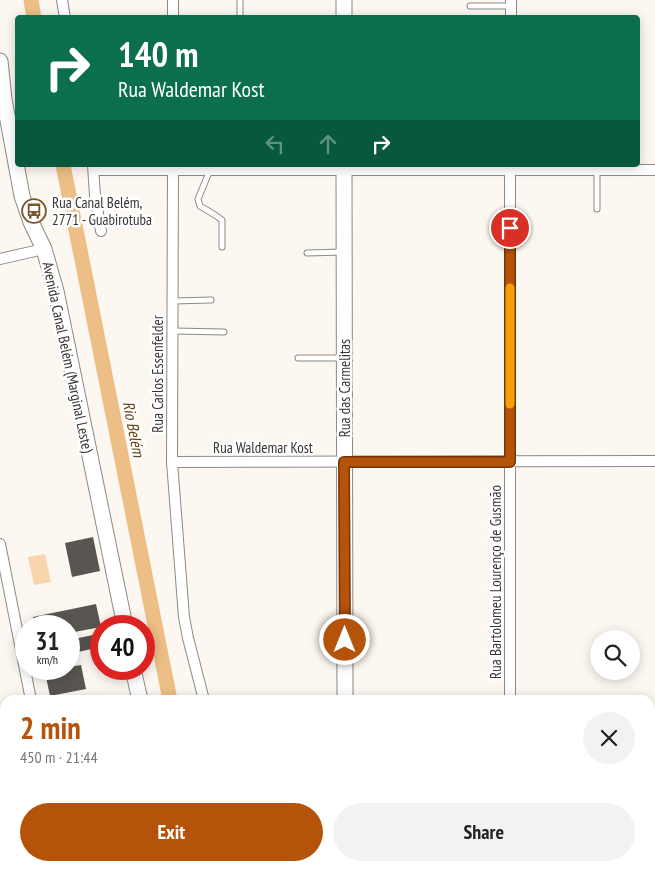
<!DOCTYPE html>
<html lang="en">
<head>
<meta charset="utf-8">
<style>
  :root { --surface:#fff; --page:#f2f2f2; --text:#222; --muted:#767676; --accent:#b45309 }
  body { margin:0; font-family:"PT Sans Narrow",sans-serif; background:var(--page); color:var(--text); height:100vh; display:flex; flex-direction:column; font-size:19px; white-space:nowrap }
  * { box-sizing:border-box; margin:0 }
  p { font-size:16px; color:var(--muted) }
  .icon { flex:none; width:28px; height:28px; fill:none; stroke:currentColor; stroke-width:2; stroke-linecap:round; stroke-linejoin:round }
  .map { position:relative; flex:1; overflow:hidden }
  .sheet { position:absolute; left:0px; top:695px; width:655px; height:176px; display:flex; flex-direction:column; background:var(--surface); border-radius:15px 15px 0 0; box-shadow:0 2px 12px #0003 }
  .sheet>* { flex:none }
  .guide { position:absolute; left:15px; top:15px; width:625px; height:152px; border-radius:5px; box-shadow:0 2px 12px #0003; background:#0b6e4f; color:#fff; overflow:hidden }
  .fabs { position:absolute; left:590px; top:630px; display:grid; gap:10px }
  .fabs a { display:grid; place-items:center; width:50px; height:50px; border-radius:50%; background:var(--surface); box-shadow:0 2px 12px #0003; font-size:25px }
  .speed { position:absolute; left:15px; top:615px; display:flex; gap:10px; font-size:25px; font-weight:700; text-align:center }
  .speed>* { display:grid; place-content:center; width:65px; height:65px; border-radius:50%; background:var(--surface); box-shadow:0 2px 12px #0003; line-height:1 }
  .speed small { font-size:12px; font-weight:400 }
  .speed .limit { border:8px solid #d22; background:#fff; color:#111 }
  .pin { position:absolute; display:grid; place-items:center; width:42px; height:42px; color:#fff; margin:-21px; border:2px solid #fff; border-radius:50%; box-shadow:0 1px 5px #0007 }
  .me { position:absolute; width:55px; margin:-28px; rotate:0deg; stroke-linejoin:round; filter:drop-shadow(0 0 4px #0008) }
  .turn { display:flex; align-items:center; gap:18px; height:105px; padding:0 20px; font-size:22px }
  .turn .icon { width:65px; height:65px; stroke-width:2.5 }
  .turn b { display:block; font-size:35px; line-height:42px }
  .lanes { display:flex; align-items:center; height:48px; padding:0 20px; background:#0003; justify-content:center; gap:25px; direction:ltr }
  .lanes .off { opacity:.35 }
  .round { display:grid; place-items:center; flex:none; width:52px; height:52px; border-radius:26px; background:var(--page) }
  .head { display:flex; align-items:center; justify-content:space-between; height:85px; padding:0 20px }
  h1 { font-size:30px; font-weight:600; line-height:38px; color:var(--accent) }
  .cta { display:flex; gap:10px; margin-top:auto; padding:10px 20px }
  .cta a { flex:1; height:58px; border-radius:30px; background:var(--accent); color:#fff; font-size:20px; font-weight:600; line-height:58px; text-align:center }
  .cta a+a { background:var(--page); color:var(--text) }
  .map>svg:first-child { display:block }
  .green { fill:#f8d5ab }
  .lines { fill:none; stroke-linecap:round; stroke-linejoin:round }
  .river { stroke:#edbe86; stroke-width:15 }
  .building { fill:#595550 }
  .lane-casing { stroke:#8d8984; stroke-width:7 }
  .street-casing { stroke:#8d8984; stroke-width:12 }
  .secondary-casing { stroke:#8d8984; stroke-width:17 }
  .lane { stroke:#fff; stroke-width:5 }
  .street { stroke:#fff; stroke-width:10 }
  .secondary { stroke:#fff; stroke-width:15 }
  .route-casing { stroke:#753606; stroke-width:12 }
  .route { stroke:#b45309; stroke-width:9 }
  .slow { stroke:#f59e0b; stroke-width:9 }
  .labels { text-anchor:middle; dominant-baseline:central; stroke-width:5; stroke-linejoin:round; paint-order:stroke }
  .poi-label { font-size:15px; fill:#373533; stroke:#fff; text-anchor:start }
  .street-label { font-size:15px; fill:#373533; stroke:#fff }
  .water-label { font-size:16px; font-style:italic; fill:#634318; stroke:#fff }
</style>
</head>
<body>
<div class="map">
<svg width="655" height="871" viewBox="0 0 655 871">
  <rect width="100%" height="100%" fill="#fcf7f1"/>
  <path class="green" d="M45,554L51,582L34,585L28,557Z"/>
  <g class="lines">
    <g class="river">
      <path d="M31,0L34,18"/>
      <path d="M63,165L170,700"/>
      <path d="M203,866L204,871"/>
    </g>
  </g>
  <g class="building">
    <path d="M93,537L100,571L72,577L65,543Z"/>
    <path d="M96,604L101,627L69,633V626H35L33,617Z"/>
    <path d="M93,635L96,648L69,654V640Z"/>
    <path d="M81,665L86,689L50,696L45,672L60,669H69V667Z"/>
  </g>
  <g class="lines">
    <g class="lane-casing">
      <g id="lane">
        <path d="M240,0V18"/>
        <path d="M470,6H511"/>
        <path d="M210,170L198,199L200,206L215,215L222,220V247"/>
        <path d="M597,170V209"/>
        <path d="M307,253L343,252"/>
        <path d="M173,301L211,300"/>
        <path d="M173,331L224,332"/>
        <path d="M298,358H343"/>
      </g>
    </g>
    <g class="street-casing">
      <g id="street">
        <path d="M62,0L65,18"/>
        <path d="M173,18V0"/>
        <path d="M511,18V0"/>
        <path d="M93,165L95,196L101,231"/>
        <path d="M173,165L172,462L184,617L188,638L204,700"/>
        <path d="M94,170H655"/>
        <path d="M0,259L44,249"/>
        <path d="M172,462L655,461"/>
        <path d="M0,544L31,700"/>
        <path d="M510,700V165"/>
        <path d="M0,788L5,786"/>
        <path d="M65,866L66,871"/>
        <path d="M509,871V866"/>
      </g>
    </g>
    <g class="secondary-casing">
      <g id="secondary">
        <path d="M344,0V18"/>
        <path d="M0,61L4,99L22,196L31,222L44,249L56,291L125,626"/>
        <path d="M344,165L345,700"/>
        <path d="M133,669L140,700"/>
        <path d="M174,866L175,871"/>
        <path d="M343,871V866"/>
      </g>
    </g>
    <use href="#lane" class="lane"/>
    <use href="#street" class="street"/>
    <use href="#secondary" class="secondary"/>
  </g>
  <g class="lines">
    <g class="route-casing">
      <path id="route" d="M345,640L344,462H510V228"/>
    </g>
    <use href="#route" class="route"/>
    <path class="slow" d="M510,404V288"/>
  </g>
  <defs>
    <g id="bus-ring" transform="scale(1.25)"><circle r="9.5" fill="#fff" stroke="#77562d" stroke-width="1.5"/><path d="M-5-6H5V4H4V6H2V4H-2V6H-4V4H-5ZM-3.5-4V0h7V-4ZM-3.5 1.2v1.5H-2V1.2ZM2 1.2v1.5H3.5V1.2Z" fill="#77562d"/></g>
  </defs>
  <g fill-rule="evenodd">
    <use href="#bus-ring" x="34" y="211"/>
  </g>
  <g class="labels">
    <g class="poi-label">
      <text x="52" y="202">Rua Canal Belém,<tspan x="52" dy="17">2771 - Guabirotuba</tspan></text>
    </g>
    <g class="street-label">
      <text transform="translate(68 357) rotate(78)">Avenida Canal Belém (Marginal Leste)</text>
      <text transform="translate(157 374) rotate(-90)">Rua Carlos Essenfelder</text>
      <text transform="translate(344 388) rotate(-90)">Rua das Carmelitas</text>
      <text x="263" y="447">Rua Waldemar Kost</text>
      <text transform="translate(495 582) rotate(-90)">Rua Bartolomeu Lourenço de Gusmão</text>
    </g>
    <g class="water-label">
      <text transform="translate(134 429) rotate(79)">Rio Belém</text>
    </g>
  </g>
</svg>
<div class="fabs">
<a><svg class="icon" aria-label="search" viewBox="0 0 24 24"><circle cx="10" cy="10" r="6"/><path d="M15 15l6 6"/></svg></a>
</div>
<div class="speed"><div>31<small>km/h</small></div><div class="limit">40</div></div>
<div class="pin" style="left:510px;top:228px;background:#d93025"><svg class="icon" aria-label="arrive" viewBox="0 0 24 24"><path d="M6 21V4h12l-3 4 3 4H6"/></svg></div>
<svg class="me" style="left:345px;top:640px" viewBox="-20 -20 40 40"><circle r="17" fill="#b45309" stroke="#fff" stroke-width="3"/><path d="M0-11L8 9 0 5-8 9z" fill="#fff"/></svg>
<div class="guide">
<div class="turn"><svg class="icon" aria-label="right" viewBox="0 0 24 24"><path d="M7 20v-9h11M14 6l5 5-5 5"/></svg><div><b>140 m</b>Rua Waldemar Kost</div></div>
<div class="lanes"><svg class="icon off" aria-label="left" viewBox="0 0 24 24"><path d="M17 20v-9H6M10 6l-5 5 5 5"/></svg><svg class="icon off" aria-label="ahead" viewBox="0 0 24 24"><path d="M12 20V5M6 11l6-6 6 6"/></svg><svg class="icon" aria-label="right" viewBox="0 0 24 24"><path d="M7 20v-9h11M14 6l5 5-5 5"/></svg></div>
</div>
<section class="sheet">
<div class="head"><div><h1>2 min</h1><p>450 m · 21:44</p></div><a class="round"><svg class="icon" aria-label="close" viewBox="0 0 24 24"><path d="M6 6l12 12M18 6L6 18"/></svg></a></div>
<div class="cta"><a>Exit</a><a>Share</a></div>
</section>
</div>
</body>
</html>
